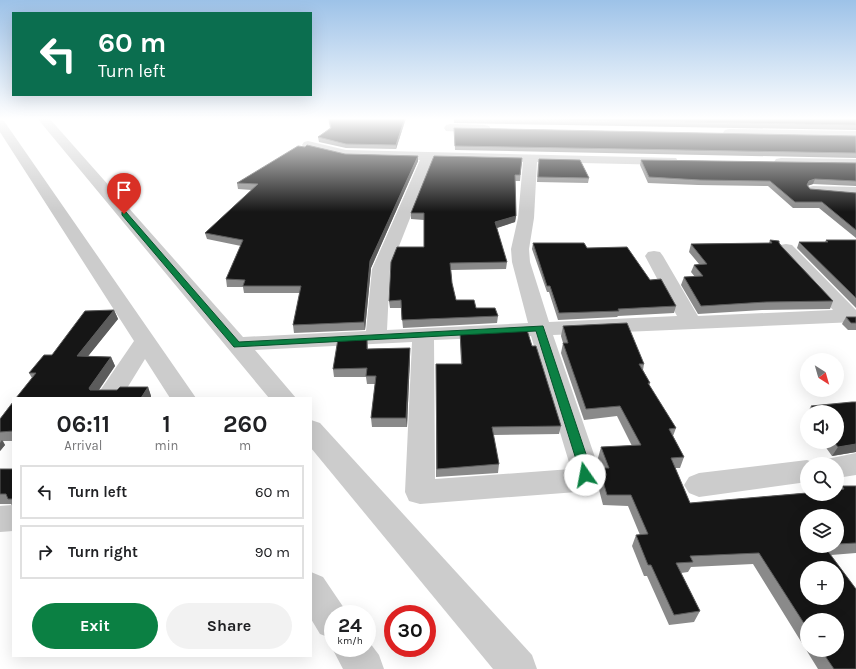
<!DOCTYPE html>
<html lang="en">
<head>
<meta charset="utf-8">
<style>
  :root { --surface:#fff; --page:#f2f2f2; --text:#202124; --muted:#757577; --line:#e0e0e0; --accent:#0b8043 }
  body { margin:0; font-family:Karla,sans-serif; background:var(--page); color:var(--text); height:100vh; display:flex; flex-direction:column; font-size:15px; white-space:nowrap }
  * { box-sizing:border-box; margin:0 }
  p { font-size:13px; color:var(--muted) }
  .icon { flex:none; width:22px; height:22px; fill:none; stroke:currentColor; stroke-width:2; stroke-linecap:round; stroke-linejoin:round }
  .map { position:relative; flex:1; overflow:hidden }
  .drawer { position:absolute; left:12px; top:397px; width:300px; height:260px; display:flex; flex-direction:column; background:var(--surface); border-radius:0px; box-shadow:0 4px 16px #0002 }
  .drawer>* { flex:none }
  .banner { position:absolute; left:12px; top:12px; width:300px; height:84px; border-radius:0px; box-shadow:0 4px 16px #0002; background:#0b6e4f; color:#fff; overflow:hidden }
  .needle { width:26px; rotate:143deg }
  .controls { position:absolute; left:800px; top:353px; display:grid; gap:8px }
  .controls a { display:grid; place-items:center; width:44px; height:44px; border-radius:50%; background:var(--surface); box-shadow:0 4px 16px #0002; font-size:20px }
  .speed { position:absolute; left:324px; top:605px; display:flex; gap:8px; font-size:20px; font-weight:700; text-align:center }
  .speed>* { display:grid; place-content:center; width:52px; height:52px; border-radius:50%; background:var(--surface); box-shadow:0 4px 16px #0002; line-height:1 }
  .speed small { font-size:10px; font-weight:400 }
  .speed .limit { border:6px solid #d22; background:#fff; color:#111 }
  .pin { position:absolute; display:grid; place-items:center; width:34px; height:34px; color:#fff; margin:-41px -17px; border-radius:50% 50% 50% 0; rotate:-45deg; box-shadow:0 0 4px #0007 }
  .pin .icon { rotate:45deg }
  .me { position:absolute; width:44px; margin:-22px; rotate:348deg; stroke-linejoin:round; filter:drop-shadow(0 0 3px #0008) }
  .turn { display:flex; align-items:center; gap:14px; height:84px; padding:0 20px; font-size:18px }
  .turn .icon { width:52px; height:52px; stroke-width:2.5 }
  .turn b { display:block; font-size:28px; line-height:34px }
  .eta { display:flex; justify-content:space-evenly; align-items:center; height:68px; text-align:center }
  .eta b { font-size:24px; font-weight:700; line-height:28px }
  .cta { display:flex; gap:8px; margin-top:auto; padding:8px 20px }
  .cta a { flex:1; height:46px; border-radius:24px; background:var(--accent); color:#fff; font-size:16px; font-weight:700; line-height:46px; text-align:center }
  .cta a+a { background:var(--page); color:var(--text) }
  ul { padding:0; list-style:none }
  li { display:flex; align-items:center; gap:12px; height:54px; margin:0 8px 6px; padding:0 12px; border:2px solid var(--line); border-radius:0px }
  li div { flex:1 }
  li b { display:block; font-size:15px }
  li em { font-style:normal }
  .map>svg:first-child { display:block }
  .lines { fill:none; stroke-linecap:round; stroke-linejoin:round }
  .minor { fill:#ccc; fill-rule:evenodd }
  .wall { fill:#8a8a8a; fill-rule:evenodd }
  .shaded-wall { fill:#5c5c5c }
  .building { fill:#161616; stroke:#5c5c5c; fill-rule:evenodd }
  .route { fill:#0b8043; stroke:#07532c }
</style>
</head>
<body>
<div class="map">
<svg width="856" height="669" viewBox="0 0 856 669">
  <rect width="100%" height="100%" fill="#fff"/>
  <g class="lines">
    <g class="minor">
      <path d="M37,118H49L243,337L366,331L372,269L420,160L346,158L304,148L302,145L304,142L308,141L346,150L676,158L678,161L676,164L671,165L537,162L534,218L529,249L530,262L549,322L677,316L645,256L648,252L654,251L660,252L663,256L698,316L833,310L780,253L777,249L780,245L786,244L792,245L856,310V322L553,335L599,469C600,483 589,488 577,492L420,504L409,501L405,492L412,342L255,350L296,398H269ZM433,160L523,162L518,218L511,249L512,262L528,323L387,330L390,269ZM531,336L571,469L435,479L434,340Z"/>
      <path d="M0,120L4,121L196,398H170L145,359L121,398H95L134,341L0,132Z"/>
      <path d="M450,124L485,125L489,126L491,129L489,132L485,133L446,131L444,128L446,125Z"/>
      <path d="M729,129L856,131V139L725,136L723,133L725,130Z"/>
      <path d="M781,158L856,159V167L776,165L774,162L776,159Z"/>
      <path d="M813,186L856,187V197L808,193L806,190L808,187Z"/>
      <path d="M311,420L320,423L532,655L537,669H493L311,448Z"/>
      <path d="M856,453V475L837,478V464H824L827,459Z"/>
      <path d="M807,460L818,464H807V482L699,497L689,493L684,485L689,477L699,473Z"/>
      <path d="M13,505V531L0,532V506Z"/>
      <path d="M311,572L323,577L348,614H333V639L320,634L311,619Z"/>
      <path d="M367,639L379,655L384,669H343L332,648L333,646V648H367Z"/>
    </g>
  </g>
  <g class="wall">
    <path d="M328,118H406L396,149L346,148L319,142L318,137L330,128Z"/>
    <path d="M454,118H856V130L454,123Z"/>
    <path d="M454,128L856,136V158L455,150Z"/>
    <path d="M345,154L418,156V161L371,268L365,330L294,333L293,325L300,293H244L243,287H227L226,279L241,246L207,239L205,233L252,190L238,189L237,183Z"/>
    <path d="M522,158L520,181H515L516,216L515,222L496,228L507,262L506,269L451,270L452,283L456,300L476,308L498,316L497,323L403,328L401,308H390L389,301L424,247V220L411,219V213Z"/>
    <path d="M641,160L856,163V186L813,184L807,186L810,189L856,193V238L819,208H793L768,186L698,185L648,183L640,165Z"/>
    <path d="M538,164L589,178L588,183L537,182Z"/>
    <path d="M770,240L779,243L833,301L830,309L762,310L698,314L681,285L684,277H695L691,272L694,265L699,264L689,252L691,244L769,243Z"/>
    <path d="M826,240H856V308L797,248L799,242H825Z"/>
    <path d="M533,243L587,248L676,306L674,313L618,316L617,317L558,320L549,292H547L532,249Z"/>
    <path d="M114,310L118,319L88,356L111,357L115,366L99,390H117L148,387L151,396L16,398L32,378L29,373Z"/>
    <path d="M846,317H856V330H848L842,324Z"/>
    <path d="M563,326L644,364L643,370L650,383L649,385L676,428L673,436L684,457L680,468H675L690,503L839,490L842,486H856V553L831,555L856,669H818L753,564L691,567L688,572L681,573L700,611L694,622L669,625L647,576H644L632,546L636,535H640L628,506L603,505L597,482L600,471L602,468L598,458L601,447L632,446L617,416L584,420L561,353L563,343L561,336ZM837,516V546H807ZM807,620L837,650H807Z"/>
    <path d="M460,332L532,346L561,426L559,434L493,435L499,464L498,473L436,477V364H461L460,340Z"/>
    <path d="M367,337L368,349L410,348V357L407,427H372L371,418L375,384H367L366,377H334L333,369Z"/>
    <path d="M13,402V441H3L5,445L0,451V419Z"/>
    <path d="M856,402V452L832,456L822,442H837V412H808L811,406Z"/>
    <path d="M0,469H13V507L11,504H0Z"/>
  </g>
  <g class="shaded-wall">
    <path d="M405,118H406L396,149V145Z"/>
    <path d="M418,156V161L371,268L365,330L364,322L370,261Z"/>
    <path d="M815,179L813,184L807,186L809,181Z"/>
    <path d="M516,216L515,222L494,229L495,222Z"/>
    <path d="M114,310L118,319L81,365L77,356Z"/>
    <path d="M410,348V357L407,427L406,418Z"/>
    <path d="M111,357L115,366L94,397L90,390L89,388Z"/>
    <path d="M148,387L151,396V398H141Z"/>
    <path d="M2,440L5,445L0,451V443Z"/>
    <path d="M856,444V452L832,456L838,447Z"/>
  </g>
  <g class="building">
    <path d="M329,118H405L396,145L346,144L318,137L331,128Z"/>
    <path d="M470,118H856V125Z"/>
    <path d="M454,128L856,136V153L455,146Z"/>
    <path d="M307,145L345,154L418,156L370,261L364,322L293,325L301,286H243L245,280L226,279L243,240L205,233L258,184L237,183L298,146L305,147Z"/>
    <path d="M434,156L522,158L520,175H515L516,216L495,222L507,262L450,263L452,283L456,300H474L476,308H495L498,316L402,320L401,300L389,301L391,262L397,247H424V213H411Z"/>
    <path d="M539,159L580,160L589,178L538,177Z"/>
    <path d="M641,160L856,163V181L815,179L809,181L807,185L810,189L856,193V230L822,202H795L770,181L700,180L649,177Z"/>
    <path d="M770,240L779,241V243L782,247L833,301L766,302L701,306L684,277L703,276L694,265L707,264L691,244L772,243Z"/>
    <path d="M826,240H856V298L799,242H828Z"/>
    <path d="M533,243H584L587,248L627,247L650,280L661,279L676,306L618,309L619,311L559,313L550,286H547Z"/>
    <path d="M114,310L77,356L111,357L89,388L90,390H117L120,387H148L141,398H16L36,373H29L44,355H52L85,311Z"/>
    <path d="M846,317H856V323H851Z"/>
    <path d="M627,323L644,364H639L650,383H648L676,428L669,429L684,457L671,458L690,503L807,493V494H837V490L844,489L842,486H856V543L837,544V516H807V546H824L856,589V669H834L821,650H837V620H807V628L759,553L690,556L693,562L676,563L700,611L674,615L651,565H648L636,535L648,534L631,495H607L600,471L602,468H609L601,447L641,445L620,406L586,409L563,343H568L563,326ZM807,568H837V598H807Z"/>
    <path d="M527,330L532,346H536L561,426L492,427L499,464L437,469L436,364H462L460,332Z"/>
    <path d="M367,337V349L410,348L406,418H371L376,376H366L367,368L333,369L338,339Z"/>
    <path d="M13,402V431L0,432V419Z"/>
    <path d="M852,402H856V444L838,447L834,442H837V412H816L811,406Z"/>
    <path d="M0,469H13V499H8L6,494H0Z"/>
  </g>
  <linearGradient id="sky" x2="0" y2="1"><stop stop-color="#9dc2e8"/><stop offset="0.56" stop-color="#fff"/><stop offset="1" stop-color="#fff" stop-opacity="0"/></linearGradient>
  <rect width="856" height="212" fill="url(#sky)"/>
  <path class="route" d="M122,212H126L239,342L543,326L591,469L589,478L585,480L581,478L579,475V469L536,331L234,347L122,215Z"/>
</svg>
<div class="controls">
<a><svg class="needle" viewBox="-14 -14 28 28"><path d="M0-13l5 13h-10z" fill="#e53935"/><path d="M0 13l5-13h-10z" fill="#757577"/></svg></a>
<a><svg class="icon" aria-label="sound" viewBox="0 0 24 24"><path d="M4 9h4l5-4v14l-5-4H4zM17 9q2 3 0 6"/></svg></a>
<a><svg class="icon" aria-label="search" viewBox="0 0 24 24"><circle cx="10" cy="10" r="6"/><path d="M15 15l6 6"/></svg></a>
<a><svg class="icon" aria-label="layers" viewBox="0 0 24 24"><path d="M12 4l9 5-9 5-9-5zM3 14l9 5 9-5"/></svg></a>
<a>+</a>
<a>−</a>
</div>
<div class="speed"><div>24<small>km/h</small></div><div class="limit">30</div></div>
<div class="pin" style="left:124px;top:214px;background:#d93025"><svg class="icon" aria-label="arrive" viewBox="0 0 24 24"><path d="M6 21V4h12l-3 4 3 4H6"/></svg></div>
<svg class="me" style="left:585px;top:475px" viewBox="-20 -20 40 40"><circle r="19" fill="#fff"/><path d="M0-13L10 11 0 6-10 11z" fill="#0b8043"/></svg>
<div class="banner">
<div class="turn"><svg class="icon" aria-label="left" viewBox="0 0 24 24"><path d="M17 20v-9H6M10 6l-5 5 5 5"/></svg><div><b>60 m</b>Turn left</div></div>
</div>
<section class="drawer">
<div class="eta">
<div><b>06:11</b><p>Arrival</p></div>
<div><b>1</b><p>min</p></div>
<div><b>260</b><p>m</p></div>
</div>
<ul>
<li><svg class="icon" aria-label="left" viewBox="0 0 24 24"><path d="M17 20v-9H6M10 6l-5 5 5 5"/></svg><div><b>Turn left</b></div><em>60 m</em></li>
<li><svg class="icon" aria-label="right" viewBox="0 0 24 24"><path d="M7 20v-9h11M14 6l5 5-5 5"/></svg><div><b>Turn right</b></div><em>90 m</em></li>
</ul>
<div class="cta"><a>Exit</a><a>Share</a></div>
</section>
</div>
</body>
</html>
